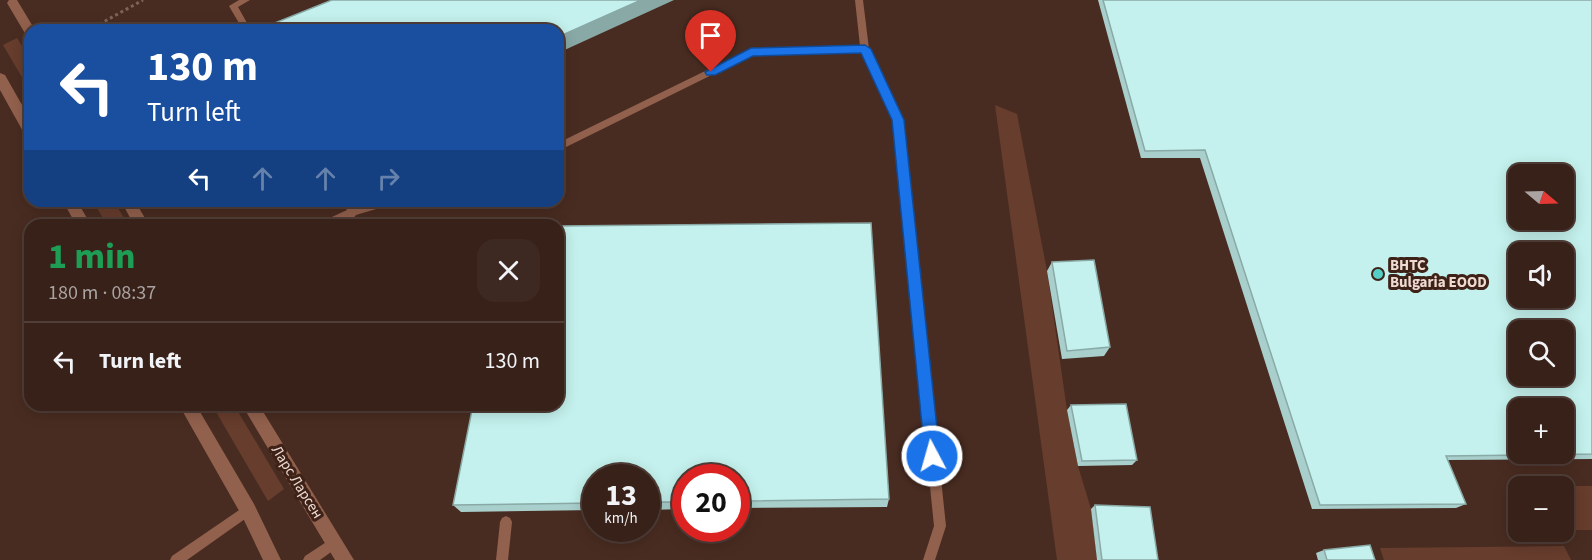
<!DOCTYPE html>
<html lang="en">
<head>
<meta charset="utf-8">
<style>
  :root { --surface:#372119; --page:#3e2922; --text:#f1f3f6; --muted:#aaa3a2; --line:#513e38 }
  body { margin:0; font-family:"Source Sans 3",sans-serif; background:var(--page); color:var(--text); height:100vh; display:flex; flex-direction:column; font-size:22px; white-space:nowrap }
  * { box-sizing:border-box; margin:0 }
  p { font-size:20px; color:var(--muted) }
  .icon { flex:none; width:33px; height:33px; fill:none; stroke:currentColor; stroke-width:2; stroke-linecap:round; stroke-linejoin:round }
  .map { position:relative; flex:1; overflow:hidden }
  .panel { position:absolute; left:24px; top:219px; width:540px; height:192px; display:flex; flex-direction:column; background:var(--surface); border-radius:18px; box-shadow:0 3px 15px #0003,0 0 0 2px var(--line) }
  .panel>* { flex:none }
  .banner { position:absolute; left:24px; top:24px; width:540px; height:183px; border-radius:18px; box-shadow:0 3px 15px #0003,0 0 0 2px var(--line); background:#1a4fa0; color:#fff; overflow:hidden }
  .needle { width:39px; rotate:109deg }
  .buttons { position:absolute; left:1508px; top:164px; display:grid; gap:12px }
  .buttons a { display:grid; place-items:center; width:66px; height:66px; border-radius:12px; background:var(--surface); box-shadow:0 3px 15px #0003,0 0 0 2px var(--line); font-size:30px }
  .speed { position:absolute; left:582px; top:464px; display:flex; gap:12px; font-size:30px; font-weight:700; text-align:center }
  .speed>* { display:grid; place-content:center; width:78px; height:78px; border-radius:50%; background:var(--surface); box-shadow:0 3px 15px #0003,0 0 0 2px var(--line); line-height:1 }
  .speed small { font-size:15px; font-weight:400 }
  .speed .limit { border:9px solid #d22; background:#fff; color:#111 }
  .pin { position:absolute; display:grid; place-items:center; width:51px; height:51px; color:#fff; margin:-62px -26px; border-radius:50% 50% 50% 0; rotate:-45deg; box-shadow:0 0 6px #0007 }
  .pin .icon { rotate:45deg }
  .me { position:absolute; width:66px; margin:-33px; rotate:354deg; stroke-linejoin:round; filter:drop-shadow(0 0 4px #0008) }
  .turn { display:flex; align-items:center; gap:21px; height:126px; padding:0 24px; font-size:27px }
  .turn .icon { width:78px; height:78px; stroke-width:2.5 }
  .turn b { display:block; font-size:42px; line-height:51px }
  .lanes { display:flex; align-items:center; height:57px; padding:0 24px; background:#0003; justify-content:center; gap:30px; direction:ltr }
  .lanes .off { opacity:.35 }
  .round { display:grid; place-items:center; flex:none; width:63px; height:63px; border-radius:18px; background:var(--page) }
  .head { display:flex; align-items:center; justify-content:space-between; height:102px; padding:0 24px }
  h1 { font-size:36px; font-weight:700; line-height:45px; color:#1e9e55 }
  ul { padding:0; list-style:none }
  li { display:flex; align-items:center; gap:18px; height:78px; padding:0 24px; border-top:2px solid var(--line) }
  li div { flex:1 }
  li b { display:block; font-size:22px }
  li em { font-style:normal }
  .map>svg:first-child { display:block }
  .green { fill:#673d2d }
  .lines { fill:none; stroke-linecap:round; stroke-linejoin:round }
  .path { stroke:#7d645a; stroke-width:3; stroke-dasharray:3 3; stroke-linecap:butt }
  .lane { fill:#92614d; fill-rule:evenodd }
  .street { fill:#92614d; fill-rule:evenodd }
  .wall { fill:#a9cfcc }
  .shaded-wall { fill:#89a9a6 }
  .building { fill:#c4f1ed; stroke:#89a9a6; stroke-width:1.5; fill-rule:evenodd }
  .route { fill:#1a73e8; stroke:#114b97; stroke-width:1.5 }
  .poi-dot { fill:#55cec5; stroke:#3e2217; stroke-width:2 }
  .labels { text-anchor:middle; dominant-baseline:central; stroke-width:6; stroke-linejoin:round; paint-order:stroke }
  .poi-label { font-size:15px; font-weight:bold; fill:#eedbd3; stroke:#3e2217; text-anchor:start }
  .street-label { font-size:15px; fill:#eedbd3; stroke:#3e2217 }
</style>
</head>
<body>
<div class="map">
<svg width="1592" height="560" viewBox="0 0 1592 560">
  <rect width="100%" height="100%" fill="#492c21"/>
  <g class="green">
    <path d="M17,38L30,59V91L3,45Z"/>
    <path d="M995,105L1017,114L1047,271L1067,410L1078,466L1091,509L1097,560H1057Z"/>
    <path d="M93,201H114L128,225H107Z"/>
    <path d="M212,405H234L284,489L268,501Z"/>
    <path d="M1549,486H1592V530H1563V486Z"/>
    <path d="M1564,546L1571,560H1384L1380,548Z"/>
  </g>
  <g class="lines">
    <path class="path" d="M89,30L143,0"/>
    <g class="lane">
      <path d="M239,0H250L238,7L251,30H243L229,6Z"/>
      <path d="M855,0H863L869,49L903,120L946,526L935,560H923L934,526L893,120L862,52L752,55L558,151V143L748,50L860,46Z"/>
      <path d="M341,201H351L355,207L376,201H394L393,204L356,215L348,225H320L321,222L347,210Z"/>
      <path d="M248,504L252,506L254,510L252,514L187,560H170L172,556Z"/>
      <path d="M506,516L510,518L512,522L508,560H496L500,522L502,518Z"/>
      <path d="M334,537L338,539L340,543L338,547L320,560H303L305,556Z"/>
    </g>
    <g class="street">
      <path d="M9,0H17L35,30H30V36L26,35L7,3Z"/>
      <path d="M0,73L5,75L30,119V136L25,135L0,90Z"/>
      <path d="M63,201H77L91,225H76Z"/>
      <path d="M121,201H135L149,225H134Z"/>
      <path d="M179,405H196L254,504L281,560H263L242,516Z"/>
      <path d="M242,405H259L354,560H335Z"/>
    </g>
  </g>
  <g class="wall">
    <path d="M1098,0H1592V459L1448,460L1466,504L1456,508L1312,509L1200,158H1141Z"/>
    <path d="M871,223L889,499L887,507L736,508V477H686V509L646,510V477H596V510L461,512L453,505L473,405H558V226Z"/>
    <path d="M1052,262L1110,347L1104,356L1062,359L1047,271Z"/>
    <path d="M1071,405L1137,460L1132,465L1078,466L1067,410Z"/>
    <path d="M1095,505L1158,560H1097L1091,509Z"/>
    <path d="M1324,550L1375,560H1318L1316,553Z"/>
  </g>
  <path class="shaded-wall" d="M641,0H674L558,53V37Z"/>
  <g class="building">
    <path d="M332,0H641L558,37V30H276L272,24Z"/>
    <path d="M1103,0H1592V454L1446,456L1466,504L1320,505L1205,150L1145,151ZM1518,174H1563V219H1518ZM1518,252H1563V297H1518ZM1518,330H1563V375H1518ZM1518,408H1563V453H1518Z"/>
    <path d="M871,223L889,499L736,501V477H686V502H646V477H596V503L453,505L473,405H558V226Z"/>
    <path d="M1094,260L1110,347L1067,351L1052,262Z"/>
    <path d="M1126,404L1137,460L1082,461L1071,405Z"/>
    <path d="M1095,505L1150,507L1158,560H1102Z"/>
    <path d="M1370,545L1375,560H1327L1324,550Z"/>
  </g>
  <path class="route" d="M865,45L871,49L904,120L940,456L938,461L932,463L927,461L925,456L892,120L861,53L753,56L715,75H707L705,72L751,48Z"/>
  <circle class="poi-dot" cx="1378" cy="274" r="6"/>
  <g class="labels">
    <g class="poi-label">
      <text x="1390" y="265">BHTC<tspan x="1390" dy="17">Bulgaria EOOD</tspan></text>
    </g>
    <g class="street-label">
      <text transform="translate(297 482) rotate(58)">Ларс Ларсен</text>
    </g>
  </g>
</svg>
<div class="buttons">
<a><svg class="needle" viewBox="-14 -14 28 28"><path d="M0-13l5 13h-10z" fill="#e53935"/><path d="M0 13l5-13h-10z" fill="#aaa3a2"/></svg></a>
<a><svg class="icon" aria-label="sound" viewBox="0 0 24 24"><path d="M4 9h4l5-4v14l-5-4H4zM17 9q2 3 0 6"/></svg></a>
<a><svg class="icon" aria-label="search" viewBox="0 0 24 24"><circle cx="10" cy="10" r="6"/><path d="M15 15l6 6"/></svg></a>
<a>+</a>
<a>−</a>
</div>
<div class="speed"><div>13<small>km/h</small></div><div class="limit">20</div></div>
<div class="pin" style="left:711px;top:72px;background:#d93025"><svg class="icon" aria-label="arrive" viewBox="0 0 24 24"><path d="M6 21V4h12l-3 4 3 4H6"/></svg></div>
<svg class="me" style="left:932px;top:456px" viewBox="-20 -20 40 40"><circle r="17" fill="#1a73e8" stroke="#fff" stroke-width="3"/><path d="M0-11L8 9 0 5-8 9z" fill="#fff"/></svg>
<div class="banner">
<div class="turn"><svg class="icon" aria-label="left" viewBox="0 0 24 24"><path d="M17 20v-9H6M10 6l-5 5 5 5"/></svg><div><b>130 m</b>Turn left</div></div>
<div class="lanes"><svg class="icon" aria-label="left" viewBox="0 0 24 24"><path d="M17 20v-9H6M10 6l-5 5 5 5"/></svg><svg class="icon off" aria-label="ahead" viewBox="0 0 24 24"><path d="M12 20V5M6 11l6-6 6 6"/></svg><svg class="icon off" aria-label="ahead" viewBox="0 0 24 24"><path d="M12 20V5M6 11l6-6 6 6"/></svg><svg class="icon off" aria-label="right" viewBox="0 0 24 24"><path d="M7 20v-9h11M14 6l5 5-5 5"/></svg></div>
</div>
<section class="panel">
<div class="head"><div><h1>1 min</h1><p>180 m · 08:37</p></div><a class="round"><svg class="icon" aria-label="close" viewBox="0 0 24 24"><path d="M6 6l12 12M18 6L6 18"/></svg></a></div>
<ul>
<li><svg class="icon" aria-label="left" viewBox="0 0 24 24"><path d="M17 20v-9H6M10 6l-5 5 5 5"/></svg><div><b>Turn left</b></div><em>130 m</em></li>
</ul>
</section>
</div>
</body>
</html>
